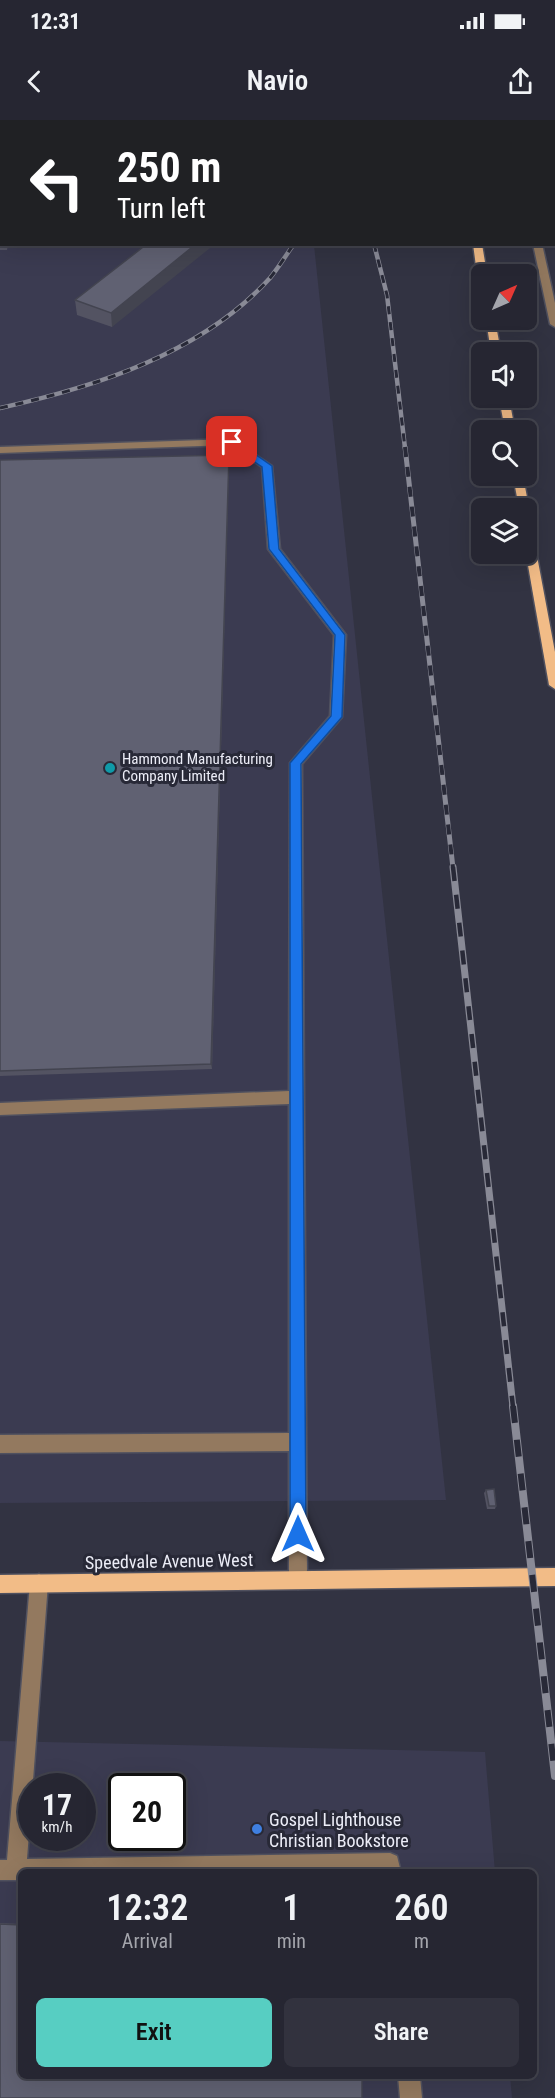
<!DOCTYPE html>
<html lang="en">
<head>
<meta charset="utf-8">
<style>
  :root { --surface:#262632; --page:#32323e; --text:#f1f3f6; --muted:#a4a5ac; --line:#42434d; --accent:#57cec2 }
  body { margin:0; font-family:"Roboto Condensed",sans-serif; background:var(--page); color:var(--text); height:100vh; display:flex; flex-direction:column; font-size:22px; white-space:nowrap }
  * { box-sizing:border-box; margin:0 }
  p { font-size:20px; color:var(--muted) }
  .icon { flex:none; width:33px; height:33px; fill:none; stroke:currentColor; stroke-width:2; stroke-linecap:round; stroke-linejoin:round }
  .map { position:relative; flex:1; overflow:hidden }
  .drawer { position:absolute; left:18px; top:1749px; width:519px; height:210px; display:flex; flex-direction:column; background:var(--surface); border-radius:9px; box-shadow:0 6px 24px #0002,0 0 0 2px var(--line) }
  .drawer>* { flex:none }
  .banner { position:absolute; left:0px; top:0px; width:555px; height:126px; box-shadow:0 6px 24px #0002,0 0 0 2px var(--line); background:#202124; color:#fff; overflow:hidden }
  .needle { width:39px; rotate:45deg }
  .fabs { position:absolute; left:471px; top:144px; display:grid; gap:12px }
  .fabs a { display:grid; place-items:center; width:66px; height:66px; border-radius:9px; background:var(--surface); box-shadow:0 6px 24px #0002,0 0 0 2px var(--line); font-size:30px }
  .speed { position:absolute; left:18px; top:1653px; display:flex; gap:12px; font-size:30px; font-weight:700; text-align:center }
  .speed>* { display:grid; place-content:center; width:78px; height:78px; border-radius:50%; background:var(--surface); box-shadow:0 6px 24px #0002,0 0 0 2px var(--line); line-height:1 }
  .speed small { font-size:15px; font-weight:400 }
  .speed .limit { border:3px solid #111; border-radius:9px; background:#fff; color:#111 }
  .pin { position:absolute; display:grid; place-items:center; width:51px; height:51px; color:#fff; margin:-26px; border-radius:12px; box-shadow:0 3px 9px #0006 }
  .me { position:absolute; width:66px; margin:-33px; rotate:0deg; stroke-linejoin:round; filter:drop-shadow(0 0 4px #0008) }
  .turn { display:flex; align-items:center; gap:21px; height:126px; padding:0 18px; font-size:27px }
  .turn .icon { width:78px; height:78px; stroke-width:2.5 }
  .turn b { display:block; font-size:42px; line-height:51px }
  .eta { display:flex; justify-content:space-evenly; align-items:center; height:102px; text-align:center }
  .eta b { font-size:36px; font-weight:600; line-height:42px }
  .button { display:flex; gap:12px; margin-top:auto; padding:12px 18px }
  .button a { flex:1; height:69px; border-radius:9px; background:var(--accent); color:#111; font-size:24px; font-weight:600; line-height:69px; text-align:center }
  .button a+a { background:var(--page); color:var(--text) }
  .status { display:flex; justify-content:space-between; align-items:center; height:42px; padding:0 30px; background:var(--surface); direction:ltr }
  .status svg { height:16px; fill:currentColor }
  header { display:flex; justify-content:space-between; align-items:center; height:78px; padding:0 18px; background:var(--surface); font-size:27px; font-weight:600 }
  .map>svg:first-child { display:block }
  .built { fill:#3b3b51; fill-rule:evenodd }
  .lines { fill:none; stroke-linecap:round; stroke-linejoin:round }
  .minor-casing { stroke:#50515f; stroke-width:3 }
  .major-casing { stroke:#50515f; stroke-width:3 }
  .minor { fill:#93795f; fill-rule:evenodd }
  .major { fill:#f2bc87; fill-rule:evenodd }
  .rail-far3-casing { stroke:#898a96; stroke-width:4.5 }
  .rail-far2-casing { stroke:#898a96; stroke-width:5 }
  .rail-far1-casing { stroke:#898a96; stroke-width:7 }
  .rail-casing { stroke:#898a96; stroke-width:8 }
  .rail-far3 { stroke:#282937; stroke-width:3; stroke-dasharray:8; stroke-linecap:butt }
  .rail-far2 { stroke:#282937; stroke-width:4; stroke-dasharray:10; stroke-linecap:butt }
  .rail-far1 { stroke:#282937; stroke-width:4.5; stroke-dasharray:14; stroke-linecap:butt }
  .rail { stroke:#282937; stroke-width:6; stroke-dasharray:17; stroke-linecap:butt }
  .wall { fill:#535362 }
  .shaded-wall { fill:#434450 }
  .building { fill:#606172; stroke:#434450; stroke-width:1.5 }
  .route { fill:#1a73e8; stroke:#114b97; stroke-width:1.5 }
  .culture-dot { fill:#0f9aa8; stroke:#282937; stroke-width:2 }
  .shop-dot { fill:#3f7fe0; stroke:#282937; stroke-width:2 }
  .labels { text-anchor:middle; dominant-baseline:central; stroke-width:6; stroke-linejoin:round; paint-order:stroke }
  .poi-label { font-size:15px; fill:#ecedf7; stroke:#282937; text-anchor:start }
  .near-street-label { font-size:18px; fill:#ecedf7; stroke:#282937 }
  .near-poi-label { font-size:18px; fill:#ecedf7; stroke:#282937; text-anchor:start }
</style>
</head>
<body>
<div class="status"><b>12:31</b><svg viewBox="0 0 49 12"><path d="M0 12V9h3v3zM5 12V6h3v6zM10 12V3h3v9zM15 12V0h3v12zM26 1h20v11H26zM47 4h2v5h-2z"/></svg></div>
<header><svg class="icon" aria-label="back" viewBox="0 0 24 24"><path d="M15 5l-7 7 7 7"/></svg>Navio<svg class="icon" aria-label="share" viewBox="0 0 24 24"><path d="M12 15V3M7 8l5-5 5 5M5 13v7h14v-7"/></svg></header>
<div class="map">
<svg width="555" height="1978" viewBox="0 0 555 1978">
  <rect width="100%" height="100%" fill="#323342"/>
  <g class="built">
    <path d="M0,0H301L2,2V124L314,125L446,1380L0,1383Z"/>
    <path d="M0,1621L485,1632L495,1752H21V1956H510L512,1978H0ZM32,1666H82V1718H32ZM122,1666H172V1718H122Z"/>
  </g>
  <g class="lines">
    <g class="minor-casing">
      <g id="minor">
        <path d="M505,0H513L514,2H506Z"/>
        <path d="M533,124H542L555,183V207L550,204Z"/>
        <path d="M232,319L272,346L280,429L346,515L342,597L302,644L307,1460L304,1466L298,1469L292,1466L289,1460V1331L0,1333V1315L289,1313V984L0,995V983L289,971L290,643L330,596L334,515L268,429L262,347L230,325L0,333V327Z"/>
        <path d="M39,1454L45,1457L48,1463L27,1739L390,1733L397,1736L401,1752H21V1760H0V1740H7L30,1463L33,1457Z"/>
        <path d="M398,1956H420L422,1978H400Z"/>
      </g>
    </g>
    <g class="major-casing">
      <g id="major">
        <rect x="451" y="0" width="8" height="2"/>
        <path d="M473,124H482L487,154H482V157L477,154Z"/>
        <path d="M486,200H495L501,232H491Z"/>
        <path d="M499,278H509L515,310H505Z"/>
        <path d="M513,356H523L529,388L528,390L519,388Z"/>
        <path d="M526,401L531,404L555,532V569L549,565L526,434Z"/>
        <path d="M555,1448V1466L0,1473V1455Z"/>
      </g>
    </g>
    <use href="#minor" class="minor"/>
    <use href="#major" class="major"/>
    <g class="rail-far3-casing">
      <g id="rail-far3">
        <path d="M374,124L387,175L405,328"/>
        <path d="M0,288C96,267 202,233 270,158C279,147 286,135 294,124"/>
      </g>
    </g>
    <g class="rail-far2-casing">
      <path id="rail-far2" d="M405,327L453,748"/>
    </g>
    <g class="rail-far1-casing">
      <path id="rail-far1" d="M453,747L513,1287"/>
    </g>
    <g class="rail-casing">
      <path id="rail" d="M513,1286L555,1656"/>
    </g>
    <use href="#rail-far3" class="rail-far3"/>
    <use href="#rail-far2" class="rail-far2"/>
    <use href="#rail-far1" class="rail-far1"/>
    <use href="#rail" class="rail"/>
  </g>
  <g class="wall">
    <path d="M0,0H30V2H2V124H8L7,130H0Z"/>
    <path d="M147,124L112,207L77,195L75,180Z"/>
    <path d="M0,340L229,342L212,949L0,956Z"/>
    <path d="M486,1370L496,1386L495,1389H487L484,1373Z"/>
    <path d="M0,1803L21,1804V1956L0,1978Z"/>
  </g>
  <g class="shaded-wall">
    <path d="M196,124H215L112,207L111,193Z"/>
    <path d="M229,342L212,949L211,944Z"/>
  </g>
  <g class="building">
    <path d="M0,0H25V2H2V114H0Z"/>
    <path d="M147,124H196L111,193L75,180Z"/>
    <path d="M229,335L211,944L0,951V340Z"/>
    <path d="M494,1369L496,1386H489L486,1370Z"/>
    <path d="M0,1804L21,1805V1956H362V1978H0Z"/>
  </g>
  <path class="route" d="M228,320H235L272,346L279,429L345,515L342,597L301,644L306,1414L304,1420L298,1422L292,1420L290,1414V643L331,596L335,515L269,429L262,347L228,324Z"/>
  <circle class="culture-dot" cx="110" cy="648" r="6"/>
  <circle class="shop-dot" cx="257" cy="1709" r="6"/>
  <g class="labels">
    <g class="poi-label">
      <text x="122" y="639">Hammond Manufacturing<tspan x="122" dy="17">Company Limited</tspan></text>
    </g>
    <g class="near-street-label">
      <text transform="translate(169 1441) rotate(-1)">Speedvale Avenue West</text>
    </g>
    <g class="near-poi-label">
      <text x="269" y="1699">Gospel Lighthouse<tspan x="269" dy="21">Christian Bookstore</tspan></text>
    </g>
  </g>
</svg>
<div class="fabs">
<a><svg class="needle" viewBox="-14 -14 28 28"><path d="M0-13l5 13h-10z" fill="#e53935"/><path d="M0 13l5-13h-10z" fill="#a4a5ac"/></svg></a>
<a><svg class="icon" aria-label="sound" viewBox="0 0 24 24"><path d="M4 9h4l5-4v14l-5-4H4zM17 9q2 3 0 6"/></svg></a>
<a><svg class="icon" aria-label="search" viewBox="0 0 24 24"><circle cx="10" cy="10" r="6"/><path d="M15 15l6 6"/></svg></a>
<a><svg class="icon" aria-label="layers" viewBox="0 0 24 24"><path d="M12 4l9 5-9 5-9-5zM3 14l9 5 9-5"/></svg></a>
</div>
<div class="speed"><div>17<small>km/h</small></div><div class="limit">20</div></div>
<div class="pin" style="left:232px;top:322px;background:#d93025"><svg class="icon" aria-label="arrive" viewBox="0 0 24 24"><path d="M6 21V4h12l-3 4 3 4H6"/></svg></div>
<svg class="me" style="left:298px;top:1414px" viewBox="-20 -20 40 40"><path d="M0-17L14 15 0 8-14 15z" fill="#1a73e8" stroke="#fff" stroke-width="4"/></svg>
<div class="banner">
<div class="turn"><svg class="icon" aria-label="left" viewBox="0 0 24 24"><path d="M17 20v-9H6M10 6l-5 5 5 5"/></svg><div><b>250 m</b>Turn left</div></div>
</div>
<section class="drawer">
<div class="eta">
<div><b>12:32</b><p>Arrival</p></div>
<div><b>1</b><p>min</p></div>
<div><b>260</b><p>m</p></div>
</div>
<div class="button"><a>Exit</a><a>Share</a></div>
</section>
</div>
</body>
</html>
